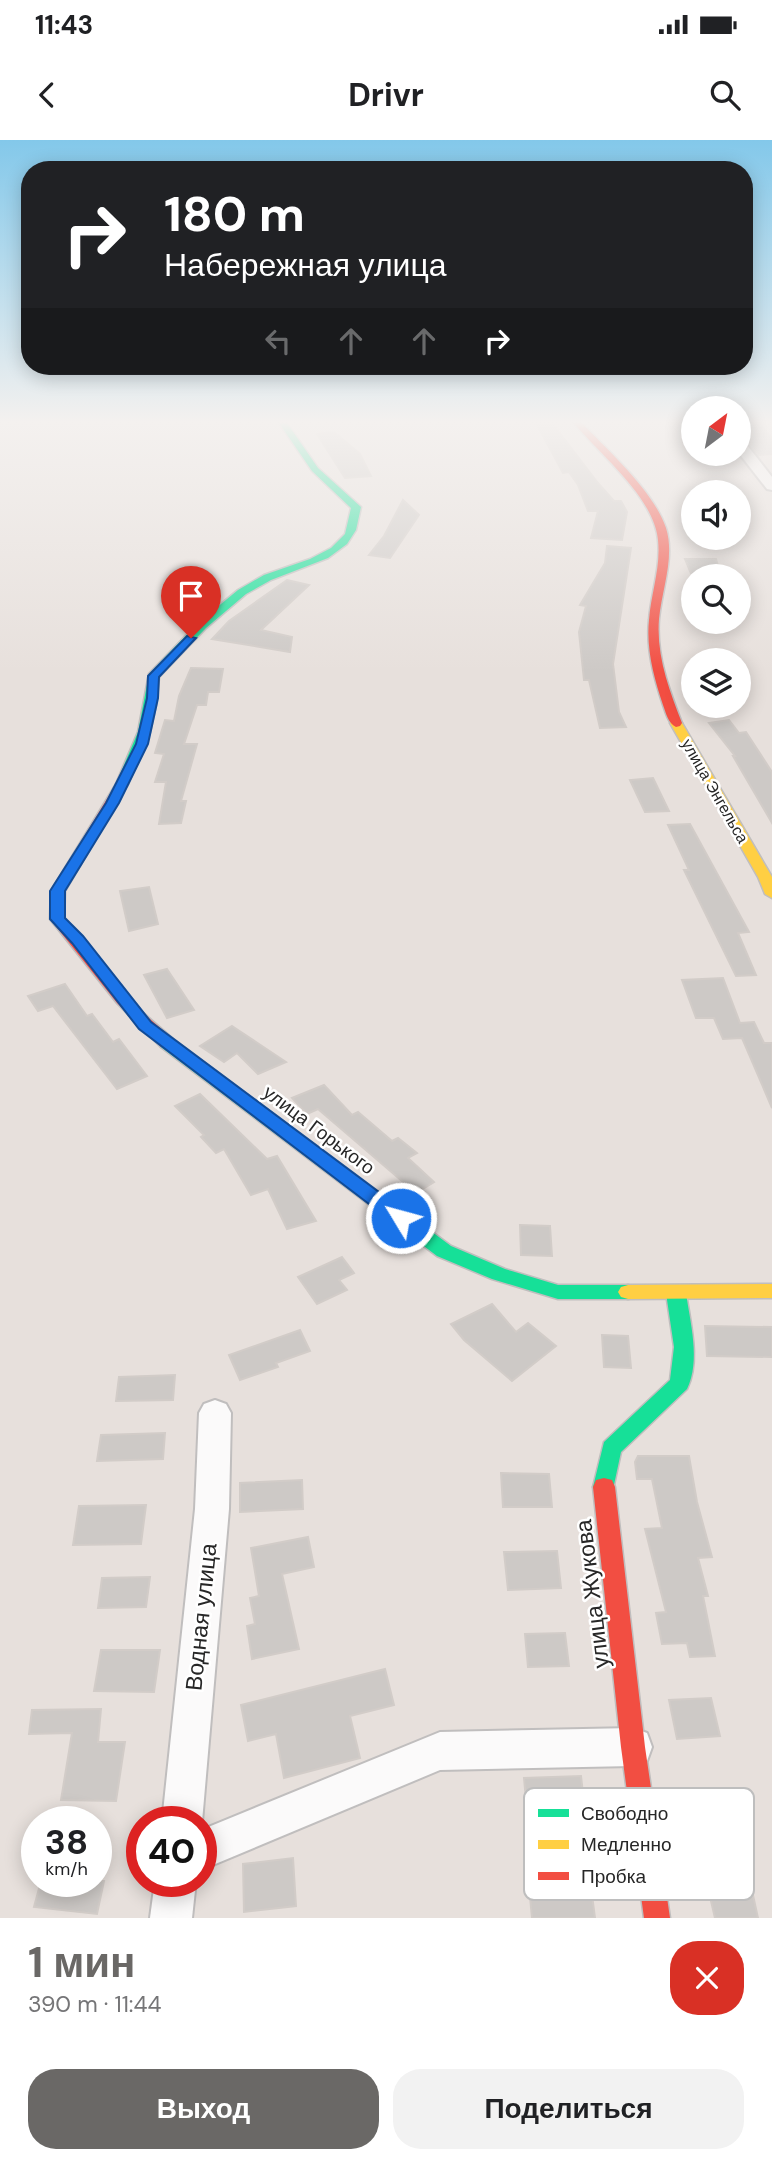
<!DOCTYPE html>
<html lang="ru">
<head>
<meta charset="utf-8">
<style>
  :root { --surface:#fff; --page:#f2f2f2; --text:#202124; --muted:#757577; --accent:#6a6866 }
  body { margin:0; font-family:"DM Sans",sans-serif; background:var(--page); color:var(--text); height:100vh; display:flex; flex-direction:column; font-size:26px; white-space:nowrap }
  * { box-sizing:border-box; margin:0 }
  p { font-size:23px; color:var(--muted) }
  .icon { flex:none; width:38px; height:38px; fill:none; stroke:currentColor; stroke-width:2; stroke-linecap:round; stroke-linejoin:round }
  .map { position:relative; height:1778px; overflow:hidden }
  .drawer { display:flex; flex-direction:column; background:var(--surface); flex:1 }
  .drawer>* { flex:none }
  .hud { position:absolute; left:21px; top:21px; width:732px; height:214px; border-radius:28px; box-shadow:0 4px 18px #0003; background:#202124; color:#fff; overflow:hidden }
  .needle { width:46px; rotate:32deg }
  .controls { position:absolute; left:681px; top:256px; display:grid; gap:14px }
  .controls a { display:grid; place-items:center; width:70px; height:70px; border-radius:50%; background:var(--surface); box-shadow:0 4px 18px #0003; font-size:35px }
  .speed { position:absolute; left:21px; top:1666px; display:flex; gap:14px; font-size:35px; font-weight:700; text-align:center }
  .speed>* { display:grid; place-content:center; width:91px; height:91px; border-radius:50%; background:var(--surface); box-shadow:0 4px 18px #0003; line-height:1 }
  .speed small { font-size:18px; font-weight:400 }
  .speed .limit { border:10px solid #d22; background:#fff; color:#111 }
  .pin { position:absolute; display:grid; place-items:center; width:60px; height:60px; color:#fff; margin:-72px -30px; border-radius:50% 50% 50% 0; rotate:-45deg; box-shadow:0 0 7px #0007 }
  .pin .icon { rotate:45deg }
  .me { position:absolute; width:77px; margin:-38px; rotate:307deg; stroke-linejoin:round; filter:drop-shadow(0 0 5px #0008) }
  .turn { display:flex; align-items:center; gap:24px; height:147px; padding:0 28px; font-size:32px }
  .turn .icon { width:91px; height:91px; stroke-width:2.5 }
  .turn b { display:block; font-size:49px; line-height:60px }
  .lanes { display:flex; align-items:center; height:66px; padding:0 28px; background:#0003; justify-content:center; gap:35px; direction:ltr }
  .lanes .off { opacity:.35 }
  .round { display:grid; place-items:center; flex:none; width:74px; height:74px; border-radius:28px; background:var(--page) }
  .head { display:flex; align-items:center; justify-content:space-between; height:119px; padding:0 28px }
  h1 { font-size:42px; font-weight:700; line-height:52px; color:var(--accent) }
  .button { display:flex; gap:14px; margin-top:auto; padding:14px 28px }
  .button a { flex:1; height:80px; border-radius:28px; background:var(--accent); color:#fff; font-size:28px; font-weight:700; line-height:80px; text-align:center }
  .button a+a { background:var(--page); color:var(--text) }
  .status { display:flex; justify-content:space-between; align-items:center; height:49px; padding:0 35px; background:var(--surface); direction:ltr }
  .status svg { height:19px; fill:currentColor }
  header { display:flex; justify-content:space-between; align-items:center; height:91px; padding:0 28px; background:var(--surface); font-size:32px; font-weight:700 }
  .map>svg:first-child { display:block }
  .building { fill:#cdc9c6; stroke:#d2ccc8; stroke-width:2 }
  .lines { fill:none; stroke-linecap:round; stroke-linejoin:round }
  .street-casing { stroke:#c0bebe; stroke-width:4 }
  .fast-casing { stroke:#c0bebe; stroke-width:3 }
  .slow-casing { stroke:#c0bebe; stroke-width:3 }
  .jam-casing { stroke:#c0bebe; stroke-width:3 }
  .street { fill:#fbfafa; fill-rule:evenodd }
  .fast { fill:#16e098; fill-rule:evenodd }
  .slow { fill:#ffcf43; fill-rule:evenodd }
  .jam { fill:#f24e42; fill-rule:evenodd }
  .route { fill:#1a73e8; stroke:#114b97; stroke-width:2 }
  .labels { text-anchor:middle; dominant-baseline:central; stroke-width:5; stroke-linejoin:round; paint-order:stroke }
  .far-street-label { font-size:16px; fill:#272727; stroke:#fff }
  .street-label { font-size:19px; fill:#272727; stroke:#fff }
  .near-street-label { font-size:23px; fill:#272727; stroke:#fff }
  .key { fill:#fff; stroke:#bebebe; stroke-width:2 }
  .key-label { font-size:19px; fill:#272727 }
</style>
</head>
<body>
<div class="status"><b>11:43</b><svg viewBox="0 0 49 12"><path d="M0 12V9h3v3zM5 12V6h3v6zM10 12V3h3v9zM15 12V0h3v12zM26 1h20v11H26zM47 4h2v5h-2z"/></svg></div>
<header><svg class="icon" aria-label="back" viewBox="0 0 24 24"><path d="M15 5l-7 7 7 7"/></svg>Drivr<svg class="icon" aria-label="search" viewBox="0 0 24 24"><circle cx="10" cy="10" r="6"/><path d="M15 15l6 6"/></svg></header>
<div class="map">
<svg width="772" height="1778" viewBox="0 0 772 1778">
  <rect width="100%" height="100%" fill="#e7e0dc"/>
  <g class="building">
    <path d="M536,283H552L598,343L614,361H621L627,372L622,400L591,398L598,371H588L578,345L569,332L563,333Z"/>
    <path d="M760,284L772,298V314L759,315L738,294V285Z"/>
    <path d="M334,292L360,314L371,336L345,338L317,294Z"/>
    <path d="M403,360L419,375L390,418L369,415L384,396Z"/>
    <path d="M607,406L631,408L613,524L619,572L626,587L600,588L589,540H584L579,492L586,466L580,465L605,423Z"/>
    <path d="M685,419H716L721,436H692Z"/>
    <path d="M287,440L309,445L261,490L292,497L290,512L212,499L229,481Z"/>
    <path d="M191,528L223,529L219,552H208L206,565H197L184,604H197L181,661H186L181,683L159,684L166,642H155L164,614L155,613L165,580L174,581L179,556Z"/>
    <path d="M729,580L739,593L746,592L772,632V683L733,616H735L709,583Z"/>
    <path d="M653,638L669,671L645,672L630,640Z"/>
    <path d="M690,684L749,792L738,793L756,835L736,836L684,730H689L668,685Z"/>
    <path d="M149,747L158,784L129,791L120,751Z"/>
    <path d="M167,829L194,870L167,878L144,835Z"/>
    <path d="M723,838L740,883L754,882L764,903H772V968L742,898L723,899L714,878H696L682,840Z"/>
    <path d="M65,844L87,876L92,874L113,902L119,899L147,936L117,949L53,866L38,871L28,856Z"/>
    <path d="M232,886L286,922L258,934L237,913L224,922L200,906Z"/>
    <path d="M324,945L352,975L358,972L392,1001L398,998L417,1013L408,1018L434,1042L416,1053L318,969L307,974L292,958Z"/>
    <path d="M200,954L267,1019L277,1016L316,1081L287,1089L268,1049L251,1055L224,1009L216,1013L201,997L204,995L175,966Z"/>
    <path d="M520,1085L550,1086L552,1116L521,1115Z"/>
    <path d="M342,1117L354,1133L339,1140L347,1150L317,1164L298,1137Z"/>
    <path d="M492,1164L516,1192L528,1183L556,1206L512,1241L464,1200L451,1184Z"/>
    <path d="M705,1186L772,1187V1217L707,1216Z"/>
    <path d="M300,1190L310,1211L276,1223L278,1227L240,1240L229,1215Z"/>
    <path d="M602,1195L628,1196L631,1228L604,1227Z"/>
    <path d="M175,1235L173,1260L116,1261L119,1237Z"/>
    <path d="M165,1293L163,1319L97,1321L101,1295Z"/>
    <path d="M638,1316H689L697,1362L712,1417L698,1418L708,1456H703L715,1516L690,1517L687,1503L662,1504L656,1473L666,1472L645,1389L662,1388L652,1339H637L635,1322Z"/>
    <path d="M501,1333L549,1334L552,1367H503Z"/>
    <path d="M302,1340L303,1369L240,1372V1343Z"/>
    <path d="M146,1365L141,1404L73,1405L79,1366Z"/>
    <path d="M308,1397L314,1427L282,1434L299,1509L252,1519L247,1486L255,1484L250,1458L259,1456L251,1408Z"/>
    <path d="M557,1411L561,1448L508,1450L504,1412Z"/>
    <path d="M150,1437L146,1467L98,1468L102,1438Z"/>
    <path d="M565,1493L569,1526L528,1527L525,1494Z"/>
    <path d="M101,1510H160L154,1552L94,1551Z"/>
    <path d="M385,1529L394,1565L350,1576L360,1618L284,1638L276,1594L248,1601L241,1565Z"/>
    <path d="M711,1558L720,1596L677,1599L669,1560Z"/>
    <path d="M101,1569L98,1602H125L116,1661L61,1660L72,1593L29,1594L32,1570Z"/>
    <path d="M581,1636L586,1681L528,1682L524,1638Z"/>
    <path d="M293,1718L296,1766L244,1772L243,1724Z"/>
    <path d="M749,1737L758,1778H715L706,1740Z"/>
    <path d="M41,1741H104L97,1774L34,1767Z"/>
    <path d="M592,1755L595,1778H532L530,1757Z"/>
  </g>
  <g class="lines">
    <g class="street-casing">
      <g id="street">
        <path d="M738,299L743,300L772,337V350L767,349L738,312Z"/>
        <path d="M215,1260L226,1264L231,1273L229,1369L202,1682H162L195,1369L199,1273L204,1264Z"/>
        <path d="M633,1588L647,1593L652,1607L647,1621L633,1626L440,1630L201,1730V1690L440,1592Z"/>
        <path d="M155,1741H196L192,1778H150Z"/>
      </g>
    </g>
    <g class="fast-casing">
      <g id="fast">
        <path d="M279,283H287L318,328L361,367L356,390L347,404L328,418L271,440L246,454L206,488L159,537L156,565L150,592L128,644L126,647H118L116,644L138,592L149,534L198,483L238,450L264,435L310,419L331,408L345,394L351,368L312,331Z"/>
        <path d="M167,898L173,899L451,1106L505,1129L558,1145H628L635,1147L638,1152L635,1157L628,1159H558L492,1139L437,1116L161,907L159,903L161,899Z"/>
        <path d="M676,1146L683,1148L686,1153C690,1182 701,1221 687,1249L621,1312L612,1354L604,1356L596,1354L593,1347L604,1302L670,1240L674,1207L666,1153L669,1148Z"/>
      </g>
    </g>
    <g class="slow-casing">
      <g id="slow">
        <path d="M676,579L682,583L772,737V758L765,754L758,737L670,583Z"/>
        <path d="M772,1144V1158L628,1159L621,1157L618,1152L621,1147L628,1145Z"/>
      </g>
    </g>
    <g class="jam-casing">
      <g id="jam">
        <path d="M574,283H582C609,312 653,350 666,388C675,417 662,449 659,479C656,515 669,550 682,583L680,586L676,587C668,583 666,573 663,565C654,538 646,509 649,480C651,453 661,427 658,400C654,357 600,315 574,283Z"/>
        <path d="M122,640L128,644L65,751L64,778L142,872L173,899L175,903L173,907H161L117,863L50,779L51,751L116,644Z"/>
        <path d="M604,1338L612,1340L615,1347L645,1607L670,1778H644L621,1607L593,1347L596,1340Z"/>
      </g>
    </g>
    <use href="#street" class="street"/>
    <use href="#fast" class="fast"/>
    <use href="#slow" class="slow"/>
    <use href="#jam" class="jam"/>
  </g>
  <linearGradient id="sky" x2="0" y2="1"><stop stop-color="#83c8ea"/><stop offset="0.53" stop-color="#f4f1ef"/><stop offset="1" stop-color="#f4f1ef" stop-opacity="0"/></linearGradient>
  <rect width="772" height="532" fill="url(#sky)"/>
  <path class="route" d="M187,496L196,498L159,537L158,558L148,604L119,663L65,751V778L83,796L151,882L407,1073L410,1078L407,1083H394L139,889L72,803L50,779V751L106,663L136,604L147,558L148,536Z"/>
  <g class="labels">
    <g class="far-street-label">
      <text transform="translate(715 651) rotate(60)">улица Энгельса</text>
    </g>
    <g class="street-label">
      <text transform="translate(319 990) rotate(37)">улица Горького</text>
    </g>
    <g class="near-street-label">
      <text transform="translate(592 1454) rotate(-97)">улица Жукова</text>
      <text transform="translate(201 1477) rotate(-84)">Водная улица</text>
    </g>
  </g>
  <rect x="524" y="1648" width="230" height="112" rx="10" class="key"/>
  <rect x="538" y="1669" width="31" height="8" fill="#16e098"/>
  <rect x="538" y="1700" width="31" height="9" fill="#ffcf43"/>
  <rect x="538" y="1732" width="31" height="8" fill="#f24e42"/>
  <g class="key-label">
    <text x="581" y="1680">Свободно</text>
    <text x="581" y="1711">Медленно</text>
    <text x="581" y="1743">Пробка</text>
  </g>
</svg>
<div class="controls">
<a><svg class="needle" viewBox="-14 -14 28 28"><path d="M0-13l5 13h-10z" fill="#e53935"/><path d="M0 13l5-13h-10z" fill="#757577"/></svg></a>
<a><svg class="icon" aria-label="sound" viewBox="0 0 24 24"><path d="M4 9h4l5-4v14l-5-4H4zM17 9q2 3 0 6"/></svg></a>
<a><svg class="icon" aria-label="search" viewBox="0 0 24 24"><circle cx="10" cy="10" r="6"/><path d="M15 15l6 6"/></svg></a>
<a><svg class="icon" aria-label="layers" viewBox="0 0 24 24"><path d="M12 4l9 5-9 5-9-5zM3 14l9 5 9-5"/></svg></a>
</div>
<div class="speed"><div>38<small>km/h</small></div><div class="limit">40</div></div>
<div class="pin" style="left:191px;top:498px;background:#d93025"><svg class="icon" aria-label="arrive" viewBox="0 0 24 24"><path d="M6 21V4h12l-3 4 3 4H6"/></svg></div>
<svg class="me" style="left:401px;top:1078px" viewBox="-20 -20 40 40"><circle r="17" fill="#1a73e8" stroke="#fff" stroke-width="3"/><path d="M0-11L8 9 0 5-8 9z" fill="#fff"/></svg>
<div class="hud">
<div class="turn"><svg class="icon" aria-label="right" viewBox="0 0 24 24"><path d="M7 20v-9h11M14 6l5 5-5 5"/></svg><div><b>180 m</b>Набережная улица</div></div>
<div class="lanes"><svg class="icon off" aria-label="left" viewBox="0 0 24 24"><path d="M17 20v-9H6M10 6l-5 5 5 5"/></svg><svg class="icon off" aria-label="ahead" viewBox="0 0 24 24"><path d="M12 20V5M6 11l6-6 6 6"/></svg><svg class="icon off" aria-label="ahead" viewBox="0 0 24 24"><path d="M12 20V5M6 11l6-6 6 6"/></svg><svg class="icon" aria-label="right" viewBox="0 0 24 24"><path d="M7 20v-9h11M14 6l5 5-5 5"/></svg></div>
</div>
</div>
<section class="drawer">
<div class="head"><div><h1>1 мин</h1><p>390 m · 11:44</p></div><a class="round" style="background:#d93025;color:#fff"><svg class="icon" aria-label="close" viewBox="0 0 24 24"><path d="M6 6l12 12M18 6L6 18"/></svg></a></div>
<div class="button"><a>Выход</a><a>Поделиться</a></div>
</section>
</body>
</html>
